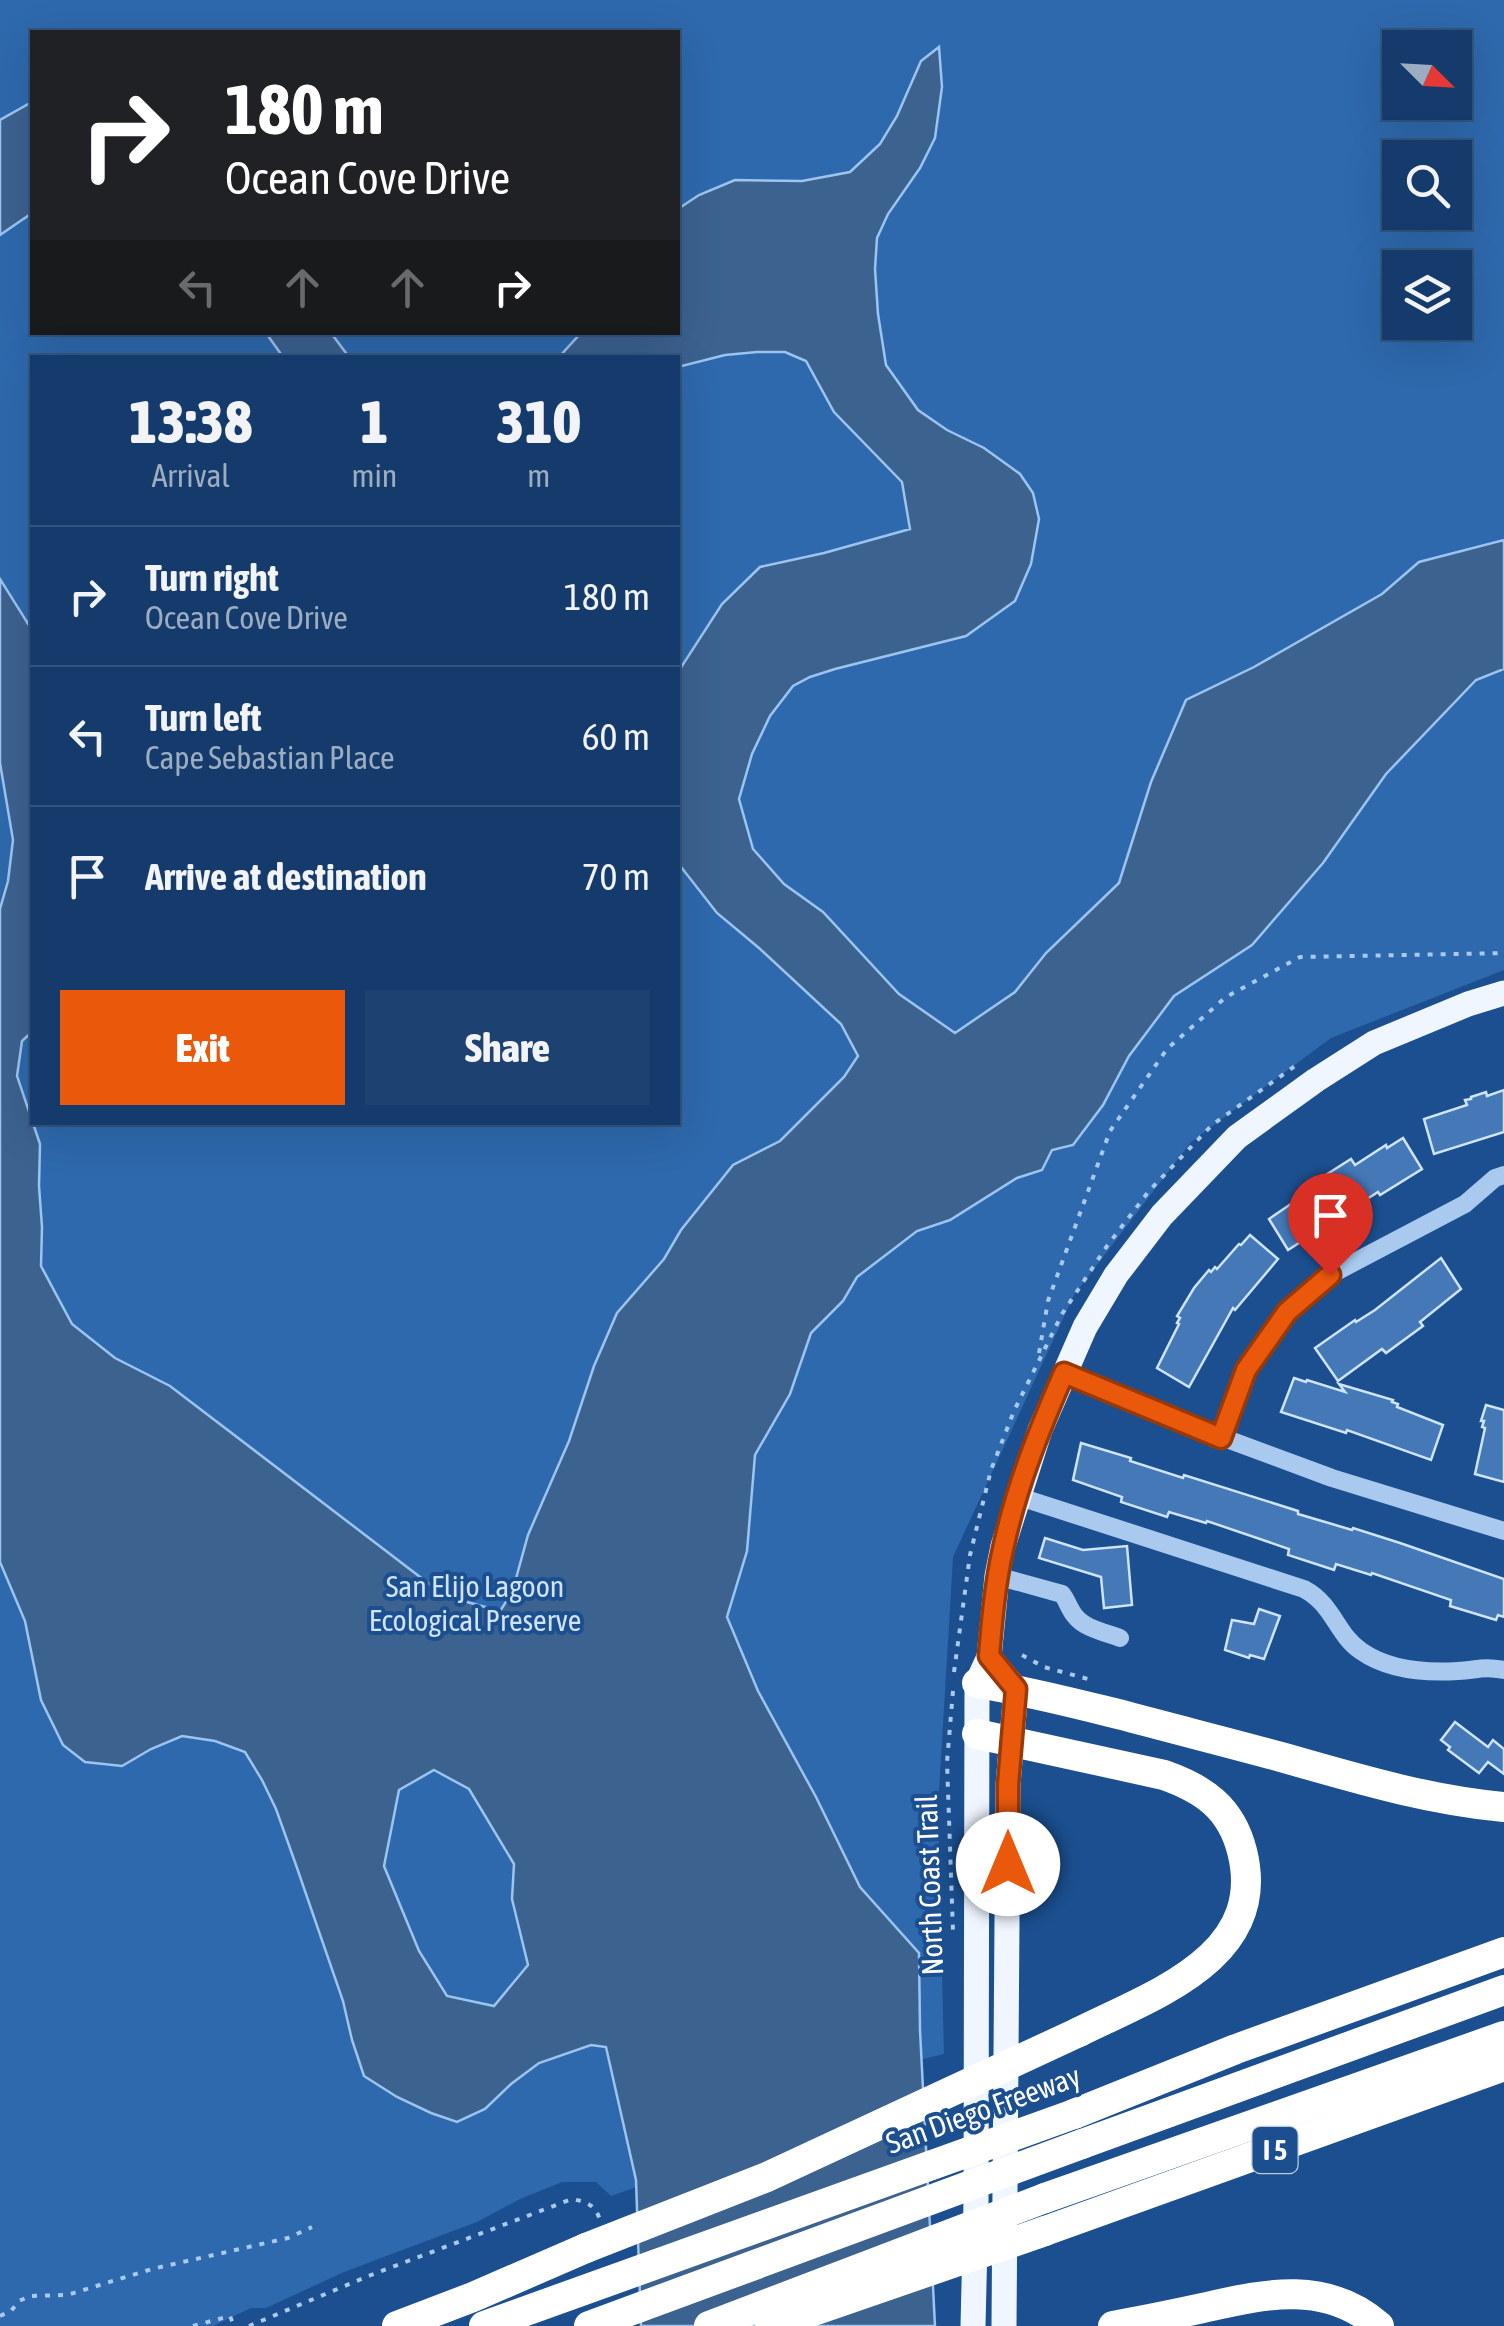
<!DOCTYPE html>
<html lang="en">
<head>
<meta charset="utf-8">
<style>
  :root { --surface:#143b6b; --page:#1d4271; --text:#f1f3f6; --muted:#9dadc1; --line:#33557e; --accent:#ea580c }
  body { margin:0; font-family:"Asap Condensed",sans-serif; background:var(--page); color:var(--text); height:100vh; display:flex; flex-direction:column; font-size:38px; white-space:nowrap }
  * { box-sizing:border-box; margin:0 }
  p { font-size:32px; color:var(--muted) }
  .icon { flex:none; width:55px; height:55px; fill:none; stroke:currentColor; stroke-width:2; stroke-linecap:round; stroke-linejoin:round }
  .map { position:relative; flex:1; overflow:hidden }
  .sheet { position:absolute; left:30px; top:355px; width:650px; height:770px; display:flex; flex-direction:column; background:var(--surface); border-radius:0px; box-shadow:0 10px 40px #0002,0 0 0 2px var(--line) }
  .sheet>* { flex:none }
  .guide { position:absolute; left:30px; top:30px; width:650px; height:305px; border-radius:0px; box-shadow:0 10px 40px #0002,0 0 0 2px var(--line); background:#202124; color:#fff; overflow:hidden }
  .needle { width:65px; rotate:114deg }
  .buttons { position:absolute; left:1382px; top:30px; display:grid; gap:20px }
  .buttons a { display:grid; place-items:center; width:90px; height:90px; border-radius:0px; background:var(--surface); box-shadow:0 10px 40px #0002,0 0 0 2px var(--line); font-size:50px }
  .pin { position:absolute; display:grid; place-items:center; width:85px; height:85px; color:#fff; margin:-102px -42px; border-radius:50% 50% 50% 0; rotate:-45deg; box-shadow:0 0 10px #0007 }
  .pin .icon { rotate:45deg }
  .me { position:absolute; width:110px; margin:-55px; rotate:0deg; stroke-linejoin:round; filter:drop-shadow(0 0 8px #0008) }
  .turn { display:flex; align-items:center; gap:35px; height:210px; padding:0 30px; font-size:45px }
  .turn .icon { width:130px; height:130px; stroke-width:2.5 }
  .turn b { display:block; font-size:70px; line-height:85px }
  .lanes { display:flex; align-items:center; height:95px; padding:0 30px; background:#0003; justify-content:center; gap:50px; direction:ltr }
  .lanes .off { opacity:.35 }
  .eta { display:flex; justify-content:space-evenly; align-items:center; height:170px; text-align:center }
  .eta b { font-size:60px; font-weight:800; line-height:70px }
  .button { display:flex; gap:20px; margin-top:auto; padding:20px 30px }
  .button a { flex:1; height:115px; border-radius:0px; background:var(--accent); color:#fff; font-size:40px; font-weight:800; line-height:115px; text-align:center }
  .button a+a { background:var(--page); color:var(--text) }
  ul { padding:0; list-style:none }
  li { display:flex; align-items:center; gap:30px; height:140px; padding:0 30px; border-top:2px solid var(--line) }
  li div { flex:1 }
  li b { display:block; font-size:38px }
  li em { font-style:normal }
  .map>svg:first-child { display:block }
  .green { fill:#2e69ad; fill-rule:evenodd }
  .water { fill:#3c6290; stroke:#9cc4f0; stroke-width:2.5; fill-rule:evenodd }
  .building { fill:#4478b7; stroke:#cfe3fa; stroke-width:2.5 }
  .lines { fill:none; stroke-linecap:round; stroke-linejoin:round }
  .path { stroke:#a9c9ee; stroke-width:4; stroke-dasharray:5 8; stroke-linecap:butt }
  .minor { stroke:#a9c9ee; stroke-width:18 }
  .major { stroke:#f0f6ff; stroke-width:25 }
  .highway { stroke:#fff; stroke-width:30 }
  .highway-bridge { stroke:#fff; stroke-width:30 }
  .route-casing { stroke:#983908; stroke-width:25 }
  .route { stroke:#ea580c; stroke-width:18 }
  .labels { text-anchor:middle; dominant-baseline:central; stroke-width:8; stroke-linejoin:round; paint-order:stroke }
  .shield { fill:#1b4f8f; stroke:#bbcadd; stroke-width:2.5 }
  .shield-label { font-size:28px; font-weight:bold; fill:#fff }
  .park-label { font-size:30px; fill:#cfe3fa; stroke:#1b4f8f }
  .street-label { font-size:30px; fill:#fff; stroke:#1b4f8f }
</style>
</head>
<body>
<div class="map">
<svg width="1504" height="2326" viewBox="0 0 1504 2326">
  <rect width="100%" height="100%" fill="#1b4f8f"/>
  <path class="green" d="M0,0H1504V970L1331,1038L1191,1142L1074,1295L953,1557L938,1809L944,2054L627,2130L637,2187L611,2196L596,2182H562L520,2199L477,2222L344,2272L266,2308H251L213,2326H0ZM32,32H678V332H32ZM1400,48H1455V102H1400ZM1400,158H1455V212H1400ZM1400,268H1455V322H1400ZM32,358H678V1122H32Z"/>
  <g class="water">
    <path d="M939,47L942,87L935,138L920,168L888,214L877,238L875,269L878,314L886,365L918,410L947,430L984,448L1020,474L1033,493L1039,519L1031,564L1015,601L966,636L835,669L810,677L793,686L770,716L752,754L739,799L753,849L784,884L823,912L899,994L955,1033L1015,992L1046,953L1119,883L1151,782L1186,700L1254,667L1382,594L1419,562L1504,540V669L1476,680L1386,774L1323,863L1252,945L1174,996L1129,1056L1103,1105L1073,1145L1052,1150L1042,1170L1017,1178L950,1220L917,1231L857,1277L843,1301L811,1333L790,1394L755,1455L747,1551L727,1617L758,1691L816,1797L860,1887L919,1953L920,2030L935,2326H641L636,2180L606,2047L591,2045L539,2063L511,2084L485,2109L457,2122L431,2113L397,2097L364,2076L352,2040L343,2001L296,1865L276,1809L262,1780L245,1752L215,1741L182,1736L151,1749L122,1766L85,1762L63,1745L41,1700L25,1621L0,1562V909L8,881L13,840L0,763V579L32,630V1032L22,1041L17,1076L40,1144L39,1186L42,1227L41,1266L72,1324L115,1358L170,1386L445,1596L500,1611L512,1593L528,1535L569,1441L594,1366L617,1313L664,1259L681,1230L733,1165L780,1141L844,1077L858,1056L841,1024L759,948L717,913L678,863V672L722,604L760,567L824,553L910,529L902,482L834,412L806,361L785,352H757L725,355L678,367V358L559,357L581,333L678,332V209L699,195L735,180L802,181L850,172L880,144L897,116L921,61ZM434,1770L469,1789L514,1864L512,1899L528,1965L494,2006L447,1996L419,1951L384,1866L399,1790Z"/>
    <path d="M32,102V213L0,235V120Z"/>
    <path d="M266,333H331L349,357H283Z"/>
  </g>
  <g class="building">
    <path d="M1504,1090V1132L1434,1154L1424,1119L1467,1105L1465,1100L1471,1099V1097L1486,1092L1487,1096Z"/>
    <path d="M1403,1138L1422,1169L1380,1195L1378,1192L1288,1250L1269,1219L1307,1193L1305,1190L1311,1186L1310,1185L1351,1159L1355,1165L1386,1145L1387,1148Z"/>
    <path d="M1250,1235L1278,1259L1235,1310L1233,1308L1189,1387L1157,1368L1179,1324L1177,1323L1180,1318L1177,1316L1194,1288L1209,1270L1211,1272L1215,1267L1217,1269L1239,1244L1241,1245Z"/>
    <path d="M1441,1258L1461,1289L1420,1322L1423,1326L1386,1353L1382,1349L1338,1381L1315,1348L1355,1320L1356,1322L1375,1310Z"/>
    <path d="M1294,1378L1306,1382L1307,1380L1345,1392L1339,1384L1393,1400L1392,1402L1398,1404L1397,1407L1443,1425L1431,1460L1347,1430L1346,1433L1281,1412Z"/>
    <path d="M1486,1405L1504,1410V1482L1475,1474L1485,1428L1482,1427L1484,1421H1481Z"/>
    <path d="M1081,1443L1131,1458L1130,1461L1183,1478L1184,1475L1298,1511V1514L1332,1524L1352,1530L1353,1528L1400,1543L1504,1579V1617L1498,1615L1496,1620L1450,1606L1451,1600L1372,1573L1371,1575L1336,1564L1334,1570L1319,1565L1288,1555L1289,1549L1207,1521L1206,1523L1169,1512L1167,1517L1121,1502L1122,1497L1073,1480Z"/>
    <path d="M1045,1538L1083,1550L1127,1546L1132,1605L1104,1608L1101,1577L1039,1558Z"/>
    <path d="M1259,1609L1280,1616L1264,1659L1250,1655L1249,1658L1225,1650L1232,1620L1254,1624Z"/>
    <path d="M1455,1722L1488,1747L1493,1740L1504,1749V1774L1488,1762L1479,1773L1448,1750L1450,1747L1441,1740Z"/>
  </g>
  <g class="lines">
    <g class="path">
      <path d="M1039,1353L1048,1301L1110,1131L1167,1049L1226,997L1300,957L1504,953"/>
      <path d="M1022,1655L1044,1667L1088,1679"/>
      <path d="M954,1672L970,1555L991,1470L1014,1411L1062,1314L1107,1246L1149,1191L1212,1125L1295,1066"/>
      <path d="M953,1691L947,1762L953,1931"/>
      <path d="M0,2316L11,2311L19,2301L30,2296L67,2295L152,2269L288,2238L312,2227"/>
      <path d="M193,2326L230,2316L234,2326"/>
      <path d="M249,2326L371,2275L572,2199C586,2202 595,2204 600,2220"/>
    </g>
    <g class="minor">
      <path d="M1063,1373L1173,1419L1332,1478L1504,1531"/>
      <path d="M1221,1438L1246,1370L1287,1312L1330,1275L1465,1204L1495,1178L1504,1175"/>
      <path d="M1017,1496L1304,1589C1334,1605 1336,1634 1361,1651C1388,1670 1426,1673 1458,1671C1477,1670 1483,1666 1504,1670"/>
      <path d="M997,1576L1062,1594C1067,1600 1069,1609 1075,1616C1085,1629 1105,1632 1120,1638"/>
    </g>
    <g class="major">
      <path d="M989,1657L1016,1689L1008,1785L1004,2326"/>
      <path d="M973,2326L976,2201L977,1683L989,1657L997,1576L1003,1546L1040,1430L1085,1327L1116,1275L1162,1215L1237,1137L1316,1080L1374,1043L1468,1004L1504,993"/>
    </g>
    <g class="highway">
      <path d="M977,1683C1028,1691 1077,1704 1126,1716C1178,1730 1230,1743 1281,1757C1355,1778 1427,1800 1504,1807"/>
      <path d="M977,1734L1164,1775C1204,1789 1231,1808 1242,1851C1269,1957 1153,1995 1079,2032"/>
      <path d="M1074,2114L1236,2049L1504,1952"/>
      <path d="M1082,2144L1504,1990"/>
      <path d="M1045,2198L1504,2036"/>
      <path d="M1045,2231L1504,2066"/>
      <path d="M397,2326L473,2297L586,2248"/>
      <path d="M1113,2326C1141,2321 1170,2315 1198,2309C1261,2295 1324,2278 1379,2326"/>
    </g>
    <g class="highway-bridge">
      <path d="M586,2248L767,2177L1079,2032"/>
      <path d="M484,2326L1074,2114"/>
      <path d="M589,2326L1082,2144"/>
      <path d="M709,2326L1045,2198"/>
      <path d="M770,2326L1045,2231"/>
    </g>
  </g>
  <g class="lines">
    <g class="route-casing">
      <path id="route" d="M1008,1864V1785L1016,1689L989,1656C992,1620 995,1584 1003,1549C1016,1488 1039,1430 1064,1373L1221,1438L1246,1370L1287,1312L1330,1275"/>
    </g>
    <use href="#route" class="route"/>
  </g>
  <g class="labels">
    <rect class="shield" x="1252.5" y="2127" width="45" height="46" rx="8"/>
    <g class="shield-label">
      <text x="1275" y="2150">I 5</text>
    </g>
    <g class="park-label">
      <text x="475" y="1586">San Elijo Lagoon<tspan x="475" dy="34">Ecological Preserve</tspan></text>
    </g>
    <g class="street-label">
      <text transform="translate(929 1885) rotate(-92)">North Coast Trail</text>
      <text transform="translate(983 2109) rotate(-20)">San Diego Freeway</text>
    </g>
  </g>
</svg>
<div class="buttons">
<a><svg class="needle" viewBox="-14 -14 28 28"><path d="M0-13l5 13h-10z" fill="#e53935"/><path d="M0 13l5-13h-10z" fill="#9dadc1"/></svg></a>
<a><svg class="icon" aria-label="search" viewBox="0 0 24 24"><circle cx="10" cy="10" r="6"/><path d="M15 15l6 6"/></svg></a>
<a><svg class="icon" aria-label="layers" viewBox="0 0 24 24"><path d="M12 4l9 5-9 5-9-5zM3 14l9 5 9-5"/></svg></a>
</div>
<div class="pin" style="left:1330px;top:1275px;background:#d93025"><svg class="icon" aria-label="arrive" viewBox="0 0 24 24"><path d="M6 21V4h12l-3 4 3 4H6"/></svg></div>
<svg class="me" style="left:1008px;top:1864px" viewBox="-20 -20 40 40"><circle r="19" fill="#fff"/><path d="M0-13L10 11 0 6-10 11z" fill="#ea580c"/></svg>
<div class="guide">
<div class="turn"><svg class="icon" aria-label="right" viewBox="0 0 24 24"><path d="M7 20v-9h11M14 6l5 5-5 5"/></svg><div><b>180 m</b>Ocean Cove Drive</div></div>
<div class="lanes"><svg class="icon off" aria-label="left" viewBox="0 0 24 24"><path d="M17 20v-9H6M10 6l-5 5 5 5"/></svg><svg class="icon off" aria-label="ahead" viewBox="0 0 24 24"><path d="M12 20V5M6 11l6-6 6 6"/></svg><svg class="icon off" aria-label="ahead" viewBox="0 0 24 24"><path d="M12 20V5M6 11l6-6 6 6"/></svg><svg class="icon" aria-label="right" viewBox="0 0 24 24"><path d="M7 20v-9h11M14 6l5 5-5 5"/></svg></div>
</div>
<section class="sheet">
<div class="eta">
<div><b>13:38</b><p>Arrival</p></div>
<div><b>1</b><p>min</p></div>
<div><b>310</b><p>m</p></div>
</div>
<ul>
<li><svg class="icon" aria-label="right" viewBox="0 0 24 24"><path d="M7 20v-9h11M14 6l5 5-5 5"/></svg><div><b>Turn right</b><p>Ocean Cove Drive</p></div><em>180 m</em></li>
<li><svg class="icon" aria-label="left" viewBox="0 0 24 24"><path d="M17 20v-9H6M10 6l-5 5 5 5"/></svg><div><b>Turn left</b><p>Cape Sebastian Place</p></div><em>60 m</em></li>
<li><svg class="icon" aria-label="arrive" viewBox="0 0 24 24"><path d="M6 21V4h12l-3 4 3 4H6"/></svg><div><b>Arrive at destination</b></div><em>70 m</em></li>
</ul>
<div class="button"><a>Exit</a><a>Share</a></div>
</section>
</div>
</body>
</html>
